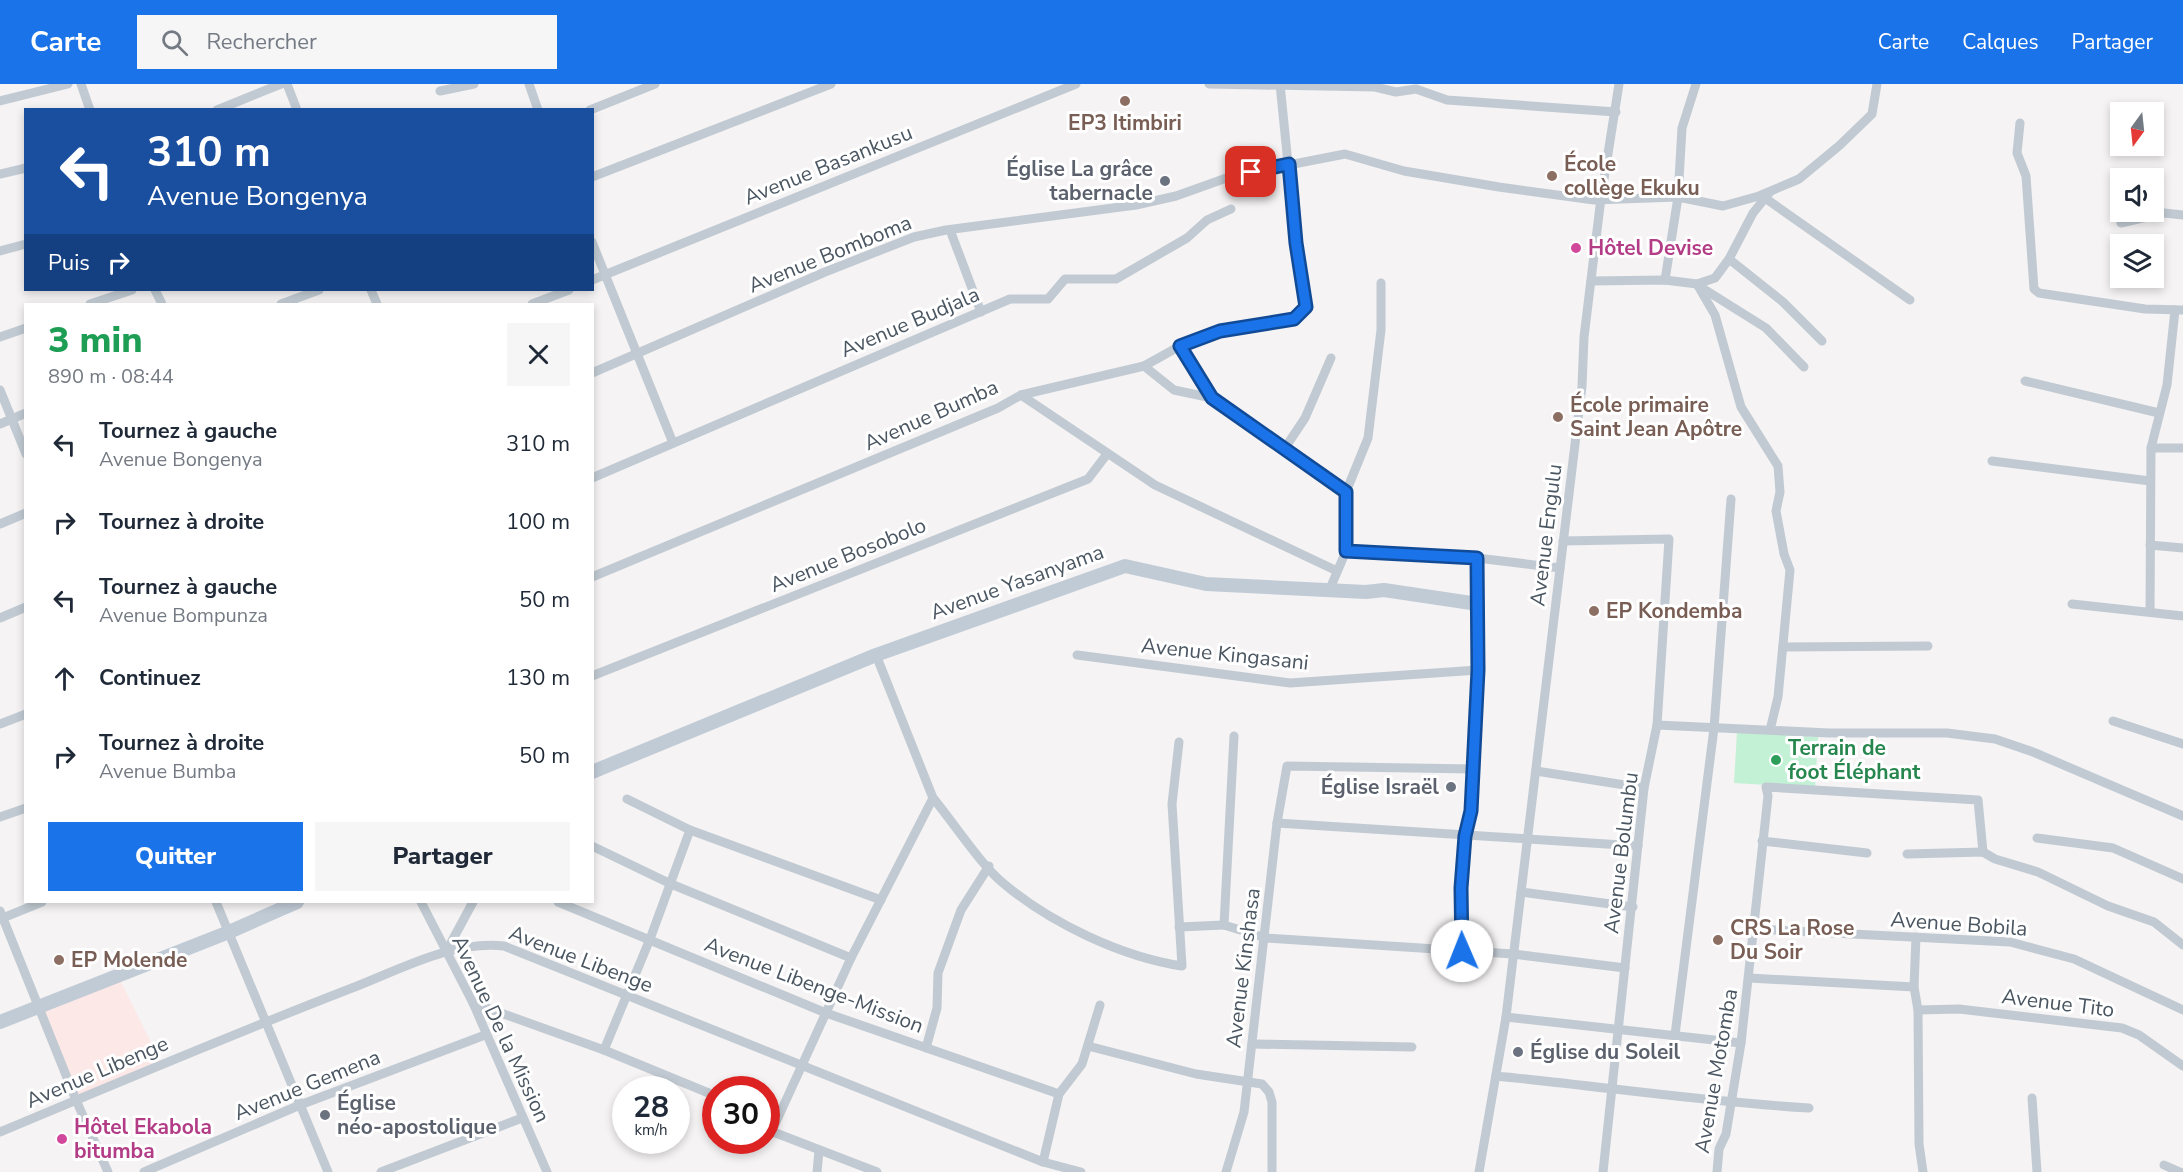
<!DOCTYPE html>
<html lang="fr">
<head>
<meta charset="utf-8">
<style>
  :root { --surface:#fff; --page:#f6f6f7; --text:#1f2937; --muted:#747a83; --accent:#1a73e8 }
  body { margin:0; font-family:"Nunito Sans",sans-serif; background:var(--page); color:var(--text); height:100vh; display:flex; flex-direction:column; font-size:22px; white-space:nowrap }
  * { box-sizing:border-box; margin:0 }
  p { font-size:20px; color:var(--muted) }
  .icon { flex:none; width:33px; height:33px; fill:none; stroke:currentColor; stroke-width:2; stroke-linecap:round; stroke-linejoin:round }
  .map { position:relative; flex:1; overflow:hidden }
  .side { position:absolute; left:24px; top:219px; width:570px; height:600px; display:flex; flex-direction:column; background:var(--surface); border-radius:0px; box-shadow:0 3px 9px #0003 }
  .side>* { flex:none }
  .top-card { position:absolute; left:24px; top:24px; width:570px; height:183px; border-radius:0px; box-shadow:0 3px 9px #0003; background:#1a4fa0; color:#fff; overflow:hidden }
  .needle { width:39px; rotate:195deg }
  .buttons { position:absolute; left:2110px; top:18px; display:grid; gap:12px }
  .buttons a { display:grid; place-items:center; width:54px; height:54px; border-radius:0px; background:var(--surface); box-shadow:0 3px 9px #0003; font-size:30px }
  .speed { position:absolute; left:612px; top:992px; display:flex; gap:12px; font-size:30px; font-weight:700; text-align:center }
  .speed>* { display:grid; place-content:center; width:78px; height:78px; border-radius:50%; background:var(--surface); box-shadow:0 3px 9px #0003; line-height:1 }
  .speed small { font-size:15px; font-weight:400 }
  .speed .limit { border:9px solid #d22; background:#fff; color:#111 }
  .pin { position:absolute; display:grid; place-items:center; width:51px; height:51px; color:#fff; margin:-26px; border-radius:12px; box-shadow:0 3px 9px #0006 }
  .me { position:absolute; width:66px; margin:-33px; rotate:359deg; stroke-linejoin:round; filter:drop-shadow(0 0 4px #0008) }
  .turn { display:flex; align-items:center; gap:21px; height:126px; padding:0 24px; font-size:27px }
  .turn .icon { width:78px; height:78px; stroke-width:2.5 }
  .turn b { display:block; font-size:42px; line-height:51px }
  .then { display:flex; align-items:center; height:57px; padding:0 24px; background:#0003; gap:12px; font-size:22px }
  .round { display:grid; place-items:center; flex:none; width:63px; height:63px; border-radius:0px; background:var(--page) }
  .summary { display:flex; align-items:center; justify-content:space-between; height:102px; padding:0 24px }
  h1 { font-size:36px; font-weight:800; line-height:45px; color:#1e9e55 }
  .primary-button { display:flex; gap:12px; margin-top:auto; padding:12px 24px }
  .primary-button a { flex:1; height:69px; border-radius:0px; background:var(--accent); color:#fff; font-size:24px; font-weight:800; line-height:69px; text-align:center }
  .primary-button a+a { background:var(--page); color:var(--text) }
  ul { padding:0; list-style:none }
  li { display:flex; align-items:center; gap:18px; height:78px; padding:0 24px }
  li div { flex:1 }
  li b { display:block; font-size:22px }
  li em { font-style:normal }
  header { display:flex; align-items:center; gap:36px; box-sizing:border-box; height:84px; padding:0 30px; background:var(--accent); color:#fff }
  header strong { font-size:28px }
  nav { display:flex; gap:33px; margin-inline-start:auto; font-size:21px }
  .search { width:420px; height:54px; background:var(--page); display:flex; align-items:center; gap:15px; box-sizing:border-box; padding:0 21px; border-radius:0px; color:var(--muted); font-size:22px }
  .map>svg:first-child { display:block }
  .medical { fill:#fce8e6 }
  .green { fill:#c3f1d5 }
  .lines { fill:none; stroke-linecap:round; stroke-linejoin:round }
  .street { stroke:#c1cad2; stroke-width:9 }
  .secondary { stroke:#c1cbd6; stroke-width:14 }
  .route-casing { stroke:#114b97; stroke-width:15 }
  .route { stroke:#1a73e8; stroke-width:10 }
  .education-dot { fill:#8d6e63; stroke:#fff; stroke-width:2 }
  .worship-dot { fill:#6b7280; stroke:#fff; stroke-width:2 }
  .hotel-dot { fill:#d1479c; stroke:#fff; stroke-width:2 }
  .leisure-dot { fill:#2e9e5b; stroke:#fff; stroke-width:2 }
  .labels { text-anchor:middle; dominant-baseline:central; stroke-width:6; stroke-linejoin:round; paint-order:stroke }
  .education-label { font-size:21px; font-weight:bold; fill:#785e54; stroke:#fff; text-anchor:start }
  .street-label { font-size:21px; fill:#4a5661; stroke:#fff }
  .worship-label { font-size:21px; font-weight:bold; fill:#5b616d; stroke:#fff; text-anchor:end }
  .hotel-label { font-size:21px; font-weight:bold; fill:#b23c85; stroke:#fff; text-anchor:start }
  .leisure-label { font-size:21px; font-weight:bold; fill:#27864d; stroke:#fff; text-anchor:start }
</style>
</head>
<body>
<header>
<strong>Carte</strong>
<div class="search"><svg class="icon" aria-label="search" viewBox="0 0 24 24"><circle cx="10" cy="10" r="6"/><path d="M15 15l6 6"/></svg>Rechercher</div>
<nav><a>Carte</a><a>Calques</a><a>Partager</a></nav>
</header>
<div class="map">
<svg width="2183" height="1088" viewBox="0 0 2183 1088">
  <rect width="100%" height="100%" fill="#f5f3f3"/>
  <path class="medical" d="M118,892L162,981L76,1016L39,923Z"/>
  <path class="green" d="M1737,648L1818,653L1815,704L1734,699Z"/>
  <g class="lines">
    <g class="street">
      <path d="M81,0L90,26"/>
      <path d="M287,0L297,26"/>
      <path d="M529,0L538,26"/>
      <path d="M1209,0L1375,3L1396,8L1416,5L1447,16L1616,28"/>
      <path d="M440,7L474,0"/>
      <path d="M0,17L68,0"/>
      <path d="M217,26L281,0"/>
      <path d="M590,26L655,0"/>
      <path d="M2020,39L2017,69L2026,92L2034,205L2039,209L2145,225L2183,226"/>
      <path d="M0,90L26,84"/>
      <path d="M592,93L831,0"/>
      <path d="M1765,114L1910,216"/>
      <path d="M2121,139L2164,129L2183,131"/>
      <path d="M950,146L981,228"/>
      <path d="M592,158L673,359"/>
      <path d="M0,167L26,160"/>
      <path d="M1729,175L1783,218L1822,257"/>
      <path d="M592,196L1076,0"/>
      <path d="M1665,196L1678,113L1682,44L1696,0"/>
      <path d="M1591,197L1665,196L1697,200L1715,194L1729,175L1753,129L1770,108"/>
      <path d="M1697,200L1715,231L1741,323L1778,382L1780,408L1776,427L1784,470L1790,486L1778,613L1770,646"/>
      <path d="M1699,202L1766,244L1804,283"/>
      <path d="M155,206L162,220"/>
      <path d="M371,206L377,220"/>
      <path d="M90,220L132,206"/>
      <path d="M281,220L319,206"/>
      <path d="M532,220L569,206"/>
      <path d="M0,253L26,244"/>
      <path d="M1180,262L1212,314"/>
      <path d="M1144,282L1174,306L1212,314L1346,408"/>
      <path d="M592,289L825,188L914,153L946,146L1136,121L1176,112L1232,92L1345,70L1404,87L1499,103L1594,116L1678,113L1723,122L1759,112L1799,95L1840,61L1872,30L1877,0"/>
      <path d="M2025,297L2159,329"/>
      <path d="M0,306L26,370"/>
      <path d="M1021,311L1155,401L1337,487"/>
      <path d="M0,340L26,329"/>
      <path d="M1285,364L1305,334L1331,274"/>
      <path d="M2151,364H2183"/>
      <path d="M1992,377L2150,397"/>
      <path d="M592,394L1010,215H1048L1065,195H1116L1187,154L1207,136L1231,125"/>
      <path d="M0,440L26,429"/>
      <path d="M1563,457L1669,455L1657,641L1644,704L1603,1088"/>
      <path d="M2150,461L2183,464"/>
      <path d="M1346,467L1477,474L1560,484"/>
      <path d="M592,493L998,324L1021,311L1144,282L1180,262L1220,247L1294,235L1306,223L1296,159L1280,0"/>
      <path d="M1329,507L1346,467V408L1368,354L1381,246V199"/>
      <path d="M2072,520L2183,532"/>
      <path d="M2150,528L2151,364L2167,301L2175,226"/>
      <path d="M0,534L26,523"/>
      <path d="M1783,563L1928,562"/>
      <path d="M1077,571L1290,599L1478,586"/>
      <path d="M592,592L1088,395L1107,370"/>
      <path d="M2113,637L2183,660"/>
      <path d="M0,640L26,630"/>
      <path d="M1657,641L1829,649H1947L1995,655L2033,668L2183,732"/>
      <path d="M1234,652L1224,841L1266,854L1513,870L1625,884"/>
      <path d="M1536,687L1644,704"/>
      <path d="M933,714C953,738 981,781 1003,799C1050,839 1122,873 1182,882L1172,720L1179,658"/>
      <path d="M627,715L690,746L881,816"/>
      <path d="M0,733L26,724"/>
      <path d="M1277,739L1638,762"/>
      <path d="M2037,754L2113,764L2183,795"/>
      <path d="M1762,757L1867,769"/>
      <path d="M592,762L671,800L851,874"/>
      <path d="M1907,770L1983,768L1995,775L2038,788L2108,822L2154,838L2183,861"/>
      <path d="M1521,808L1633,823"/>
      <path d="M216,818L328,1088"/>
      <path d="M421,818L473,919L547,1088"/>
      <path d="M558,818L826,929L1059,1010"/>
      <path d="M0,827L76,1016L108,1088"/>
      <path d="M0,835L42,818"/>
      <path d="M1179,843L1224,841"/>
      <path d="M1755,845L2010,858L2074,875L2183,926"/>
      <path d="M1916,853L1914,903L1918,926L1919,1060L1923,1088"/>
      <path d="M1462,867L1461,804L1465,752L1471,727L1478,586L1477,474"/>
      <path d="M446,868L473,818"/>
      <path d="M1749,894L1914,903"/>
      <path d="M473,919L604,966L716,1012"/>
      <path d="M1918,926L1959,925L2122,944L2139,951L2183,982"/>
      <path d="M1506,933L1741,959"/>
      <path d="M1675,951L1714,644L1731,415"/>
      <path d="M1252,960L1412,963"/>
      <path d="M1088,962L1196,990L1262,1000L1269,1008L1272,1018V1088"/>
      <path d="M926,964L937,924L938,889L961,826L989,782"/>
      <path d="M604,966L650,855L690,746"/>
      <path d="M1496,992C1600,1002 1704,1018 1809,1024"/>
      <path d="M2032,1014L2037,1088"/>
      <path d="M768,1046L877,1088"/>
      <path d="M0,1048C117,999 233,950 352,904C399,886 453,856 504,862L1043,1078L1081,1088"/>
      <path d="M771,1049L851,874L933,714L876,571"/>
      <path d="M1043,1078L1059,1010L1082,980L1100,921"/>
      <path d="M2164,1081L2180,1088"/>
      <path d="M144,1088L300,1021L485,951"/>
      <path d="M381,1088L522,1034"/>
      <path d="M817,1088L819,1067"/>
      <path d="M1226,1088L1244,1028L1277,739L1287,682L1473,685"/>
      <path d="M1479,1088L1506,933L1582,302L1584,253L1601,114L1619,0"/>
      <path d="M1717,1088L1719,1065L1726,1050L1741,959L1768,712L1766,703L1978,716L1983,768"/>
    </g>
    <g class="secondary">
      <path d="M592,688L876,571L1125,482L1206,500L1366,508L1384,506L1478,520"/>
      <path d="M0,938L229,848L297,818"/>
    </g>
  </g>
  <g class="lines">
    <g class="route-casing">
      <path id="route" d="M1251,88L1289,80L1296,159L1306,223L1294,235L1220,247L1180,262L1212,314L1346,408V467L1477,474L1478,586L1471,727L1465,752L1461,804L1462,867"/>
    </g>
    <use href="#route" class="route"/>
  </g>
  <g class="education-dot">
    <circle cx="1125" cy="17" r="6"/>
    <circle cx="1552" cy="92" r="6"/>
    <circle cx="1558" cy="333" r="6"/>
    <circle cx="1594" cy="527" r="6"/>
    <circle cx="1718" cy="856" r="6"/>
    <circle cx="59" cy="876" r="6"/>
  </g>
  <g class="worship-dot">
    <circle cx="1165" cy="97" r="6"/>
    <circle cx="1451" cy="703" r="6"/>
    <circle cx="1518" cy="968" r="6"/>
    <circle cx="325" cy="1031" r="6"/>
  </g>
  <g class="hotel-dot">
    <circle cx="1576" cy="164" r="6"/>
    <circle cx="62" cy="1055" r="6"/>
  </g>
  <circle class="leisure-dot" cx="1776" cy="676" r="6"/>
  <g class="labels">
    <g class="education-label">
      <text x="1125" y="39" text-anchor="middle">EP3 Itimbiri</text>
      <text x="1564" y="80">École<tspan x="1564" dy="24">collège Ekuku</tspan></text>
      <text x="1570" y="321">École primaire<tspan x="1570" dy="24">Saint Jean Apôtre</tspan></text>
      <text x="1606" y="527">EP Kondemba</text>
      <text x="1730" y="844">CRS La Rose<tspan x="1730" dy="24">Du Soir</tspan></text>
      <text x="71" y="876">EP Molende</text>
    </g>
    <g class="street-label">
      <text transform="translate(828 81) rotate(-22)">Avenue Basankusu</text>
      <text transform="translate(830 170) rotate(-22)">Avenue Bomboma</text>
      <text transform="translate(910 238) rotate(-23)">Avenue Budjala</text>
      <text transform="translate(931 331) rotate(-24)">Avenue Bumba</text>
      <text transform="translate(1546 451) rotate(-83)">Avenue Engulu</text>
      <text transform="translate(848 471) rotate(-22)">Avenue Bosobolo</text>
      <text transform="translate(1017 498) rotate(-20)">Avenue Yasanyama</text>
      <text transform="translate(1225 570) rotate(6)">Avenue Kingasani</text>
      <text transform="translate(1621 769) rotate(-83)">Avenue Bolumbu</text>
      <text transform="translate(1959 840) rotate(4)">Avenue Bobila</text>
      <text transform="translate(581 875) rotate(21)">Avenue Libenge</text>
      <text transform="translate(1243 884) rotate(-83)">Avenue Kinshasa</text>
      <text transform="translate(814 901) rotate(21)">Avenue Libenge-Mission</text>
      <text transform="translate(2058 919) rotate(7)">Avenue Tito</text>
      <text transform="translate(501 945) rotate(65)">Avenue De la Mission</text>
      <text transform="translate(1716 987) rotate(-80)">Avenue Motomba</text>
      <text transform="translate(97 988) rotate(-23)">Avenue Libenge</text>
      <text transform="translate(307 1001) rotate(-22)">Avenue Gemena</text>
    </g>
    <g class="worship-label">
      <text x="1153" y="85">Église La grâce<tspan x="1153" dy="24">tabernacle</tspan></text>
      <text x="1439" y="703">Église Israël</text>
      <text x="1530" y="968" text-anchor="start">Église du Soleil</text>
      <text x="337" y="1019" text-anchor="start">Église<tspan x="337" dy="24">néo-apostolique</tspan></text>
    </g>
    <g class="hotel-label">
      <text x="1588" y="164">Hôtel Devise</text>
      <text x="74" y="1043">Hôtel Ekabola<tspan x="74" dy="24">bitumba</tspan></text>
    </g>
    <g class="leisure-label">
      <text x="1788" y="664">Terrain de<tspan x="1788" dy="24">foot Éléphant</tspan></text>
    </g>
  </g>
</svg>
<div class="buttons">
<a><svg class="needle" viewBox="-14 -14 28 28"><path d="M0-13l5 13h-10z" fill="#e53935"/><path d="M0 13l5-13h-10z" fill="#747a83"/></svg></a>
<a><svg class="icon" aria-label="sound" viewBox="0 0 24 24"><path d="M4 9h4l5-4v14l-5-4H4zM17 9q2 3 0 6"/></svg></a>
<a><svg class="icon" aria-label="layers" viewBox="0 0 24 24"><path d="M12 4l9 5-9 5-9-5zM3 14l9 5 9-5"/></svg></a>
</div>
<div class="speed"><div>28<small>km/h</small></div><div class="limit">30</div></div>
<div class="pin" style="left:1251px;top:88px;background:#d93025"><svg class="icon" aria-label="arrive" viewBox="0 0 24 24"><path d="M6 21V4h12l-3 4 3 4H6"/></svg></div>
<svg class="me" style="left:1462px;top:867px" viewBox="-20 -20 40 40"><circle r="19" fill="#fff"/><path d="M0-13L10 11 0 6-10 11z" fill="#1a73e8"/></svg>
<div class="top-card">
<div class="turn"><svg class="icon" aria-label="left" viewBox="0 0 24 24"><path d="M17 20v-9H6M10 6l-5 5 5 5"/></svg><div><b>310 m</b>Avenue Bongenya</div></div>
<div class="then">Puis<svg class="icon" aria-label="right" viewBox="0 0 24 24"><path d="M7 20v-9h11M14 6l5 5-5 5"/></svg></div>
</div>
<section class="side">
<div class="summary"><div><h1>3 min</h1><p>890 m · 08:44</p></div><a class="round"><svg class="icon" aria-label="close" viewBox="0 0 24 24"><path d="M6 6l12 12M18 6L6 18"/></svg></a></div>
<ul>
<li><svg class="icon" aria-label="left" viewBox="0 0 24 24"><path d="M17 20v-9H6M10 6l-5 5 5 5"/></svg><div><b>Tournez à gauche</b><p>Avenue Bongenya</p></div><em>310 m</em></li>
<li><svg class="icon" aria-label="right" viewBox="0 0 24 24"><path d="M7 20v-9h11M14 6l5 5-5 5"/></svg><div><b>Tournez à droite</b></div><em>100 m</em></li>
<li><svg class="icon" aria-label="left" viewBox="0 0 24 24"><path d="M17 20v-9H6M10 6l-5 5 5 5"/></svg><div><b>Tournez à gauche</b><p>Avenue Bompunza</p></div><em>50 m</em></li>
<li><svg class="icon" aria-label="ahead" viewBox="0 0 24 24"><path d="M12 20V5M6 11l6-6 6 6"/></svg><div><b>Continuez</b></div><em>130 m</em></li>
<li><svg class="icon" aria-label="right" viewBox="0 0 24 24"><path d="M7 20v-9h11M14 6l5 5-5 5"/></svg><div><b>Tournez à droite</b><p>Avenue Bumba</p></div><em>50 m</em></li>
</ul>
<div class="primary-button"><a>Quitter</a><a>Partager</a></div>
</section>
</div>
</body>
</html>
